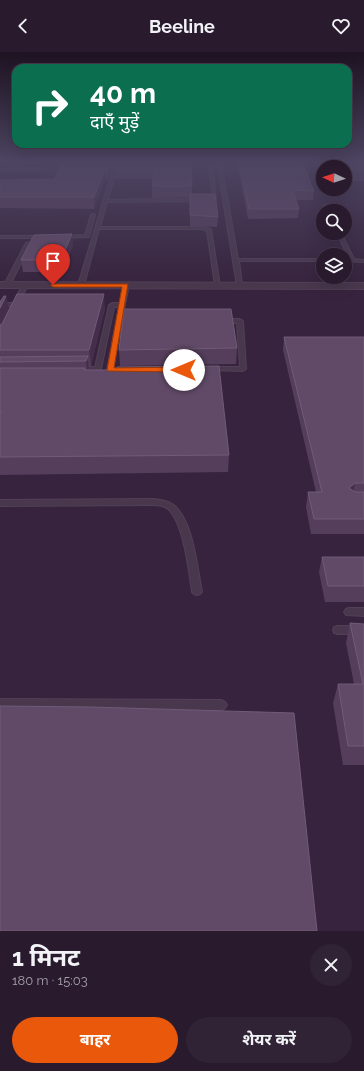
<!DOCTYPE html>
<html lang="hi">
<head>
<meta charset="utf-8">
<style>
  :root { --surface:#291a2e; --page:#312336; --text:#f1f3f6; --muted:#a5a1aa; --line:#45384a; --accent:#ea580c }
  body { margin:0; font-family:Raleway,"Noto Sans Devanagari",sans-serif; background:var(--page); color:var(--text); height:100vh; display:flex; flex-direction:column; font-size:15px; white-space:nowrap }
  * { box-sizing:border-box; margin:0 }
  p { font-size:13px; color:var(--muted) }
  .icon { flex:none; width:22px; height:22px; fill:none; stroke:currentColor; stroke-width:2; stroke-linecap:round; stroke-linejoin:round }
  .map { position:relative; height:879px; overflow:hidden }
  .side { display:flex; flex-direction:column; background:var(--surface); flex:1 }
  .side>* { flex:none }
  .hud { position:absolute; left:12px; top:12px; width:340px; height:84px; border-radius:12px; box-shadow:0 4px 16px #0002,0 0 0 1px var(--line); background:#0b6e4f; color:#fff; overflow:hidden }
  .needle { width:26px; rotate:274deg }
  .tools { position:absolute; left:316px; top:108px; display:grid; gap:8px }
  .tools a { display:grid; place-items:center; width:36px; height:36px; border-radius:50%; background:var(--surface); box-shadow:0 4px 16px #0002,0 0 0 1px var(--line); font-size:20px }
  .pin { position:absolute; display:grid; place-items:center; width:34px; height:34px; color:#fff; margin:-41px -17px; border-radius:50% 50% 50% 0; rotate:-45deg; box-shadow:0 0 4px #0007 }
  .pin .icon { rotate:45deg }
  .me { position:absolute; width:44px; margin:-22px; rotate:270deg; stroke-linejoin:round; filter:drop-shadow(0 0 3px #0008) }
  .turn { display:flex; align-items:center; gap:14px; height:84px; padding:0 12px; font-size:18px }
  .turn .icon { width:52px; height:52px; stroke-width:2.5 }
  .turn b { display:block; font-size:28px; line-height:34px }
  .round { display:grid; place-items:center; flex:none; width:42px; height:42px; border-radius:21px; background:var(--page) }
  .overview { display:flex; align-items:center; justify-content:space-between; height:68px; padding:0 12px }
  h1 { font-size:24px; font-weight:700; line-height:30px }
  .action { display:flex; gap:8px; margin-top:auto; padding:8px 12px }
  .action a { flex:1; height:46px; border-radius:24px; background:var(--accent); color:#fff; font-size:16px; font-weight:700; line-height:46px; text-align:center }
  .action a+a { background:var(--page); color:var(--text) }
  header { display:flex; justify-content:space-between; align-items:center; height:52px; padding:0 12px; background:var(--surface); font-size:18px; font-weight:700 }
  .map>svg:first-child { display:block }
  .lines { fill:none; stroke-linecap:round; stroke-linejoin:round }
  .lane-casing { stroke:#514056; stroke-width:2 }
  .street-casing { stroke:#514056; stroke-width:2 }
  .lane { fill:#48374d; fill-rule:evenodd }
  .street { fill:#48374d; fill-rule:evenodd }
  .wall { fill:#553e5c }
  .shaded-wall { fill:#442e4b }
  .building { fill:#614a68; stroke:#715b77 }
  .route { fill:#ea580c; stroke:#983908 }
</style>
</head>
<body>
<header><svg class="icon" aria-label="back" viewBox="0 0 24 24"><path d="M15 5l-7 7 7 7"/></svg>Beeline<svg class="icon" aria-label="heart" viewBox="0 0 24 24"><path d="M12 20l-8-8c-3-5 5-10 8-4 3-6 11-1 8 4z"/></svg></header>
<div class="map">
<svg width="364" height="879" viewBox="0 0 364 879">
  <rect width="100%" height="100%" fill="#37233d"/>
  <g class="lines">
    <g class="lane-casing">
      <g id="lane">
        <path d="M115,110H119L108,148L213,146L208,110H212L216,148L212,149L107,150L100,175H201L211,177L220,234L215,233L207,179L201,177H99L84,233L79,234L78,233Z"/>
        <path d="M217,110H221L238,207H323V209H239L242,233L237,234Z"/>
        <path d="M42,116L41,118L0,119V117Z"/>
        <path d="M325,153H326L330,159H326L323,154Z"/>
        <path d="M93,162L95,163L89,185L59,186V184H61L85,183L91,163Z"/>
        <path d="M337,181H341L354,207L364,208V210L345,209V207H349Z"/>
        <path d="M0,184H43L45,185L43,186H0Z"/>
        <path d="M39,189H41V191L30,193L10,233L5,234L4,233L26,191Z"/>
        <path d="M25,231L28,233L18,251L23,252V254L0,255V251H14L22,233Z"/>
        <path d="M126,231L129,233L122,267H132L135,269L132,271H122L113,316H128L131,318C126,321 112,321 107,318L119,255H114L101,317L98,319L78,318L77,317L80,315H95L109,253L112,251H120L123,233Z"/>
        <path d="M240,267L243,269L246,317L243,319L207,318L206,317L209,315H240L237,271H222L219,269L222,267Z"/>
        <path d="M153,447C161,448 170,449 176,455C194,474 197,515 202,540L200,542L197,543L194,542L192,540C189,519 184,475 170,459C166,454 159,453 153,453L0,454V448Z"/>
        <path d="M349,556H364V564L346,563L344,560L346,557Z"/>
        <path d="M338,574H364V582H338L334,581L333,578L334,575Z"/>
        <path d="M0,647L221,648L225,650L227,653L225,656L221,658L0,657Z"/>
      </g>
    </g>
    <g class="street-casing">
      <path id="street" d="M0,230L364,231V237L0,236Z"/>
    </g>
    <use href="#lane" class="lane"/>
    <use href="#street" class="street"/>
  </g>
  <g class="wall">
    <path d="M63,110H114L108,127H105L94,157L0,156V128L55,127Z"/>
    <path d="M191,110L192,142L218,165L217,175L190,174V145L152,146V134L153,127H116L115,117Z"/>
    <path d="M237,110H302L314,139L313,148H296L299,157L298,166L248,167Z"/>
    <path d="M333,110H364V129H345V115H336Z"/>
    <path d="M72,182L73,193L63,220H23L21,208Z"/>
    <path d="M1,249L8,258L105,256L91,314H89V318L229,403L228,420L0,423V250Z"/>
    <path d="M284,285H364V482H311L306,455L308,440H316L283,298Z"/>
    <path d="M237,296L236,312L120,314L119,298Z"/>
    <path d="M322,505H364V550H325L319,520Z"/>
    <path d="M350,571L364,572V713H343L333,651L338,632H354L346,591Z"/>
  </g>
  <g class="shaded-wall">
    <path d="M110,110H114L108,127V117Z"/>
    <path d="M105,117V127L94,157V145Z"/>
    <path d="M72,182L73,193L63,220L61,208Z"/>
    <path d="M104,242L105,256L91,314L89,298Z"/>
    <path d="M6,244L9,259L0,277V256Z"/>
    <path d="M88,304L89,320L88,325L86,309Z"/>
    <path d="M355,431L352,447L349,436Z"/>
  </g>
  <g class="building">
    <path d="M63,110H110L108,117H105L94,145H0V128L55,127V125Z"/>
    <path d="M117,110H191L192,134H152L155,117H115Z"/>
    <path d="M239,110H302L314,139L292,138L299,157H249Z"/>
    <path d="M340,110H364V118H345V115H343Z"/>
    <path d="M190,142H215L218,165L190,163Z"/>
    <path d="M72,182L61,208H21L34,183Z"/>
    <path d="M17,242H104L89,298H0V273L2,272Z"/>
    <path d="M4,244H6L0,256V250Z"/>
    <path d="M124,257H231L237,296L119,298Z"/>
    <path d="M284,285H364V431H355L349,436L355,440H364V467H314L308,440H322Z"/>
    <path d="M88,304L86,309L0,310V305Z"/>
    <path d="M219,314L229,403L0,405V363L1,359H0V316H85L84,318H117V315Z"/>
    <path d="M322,505H364V534H328Z"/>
    <path d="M350,571L364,572V694H348L338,632H363Z"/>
    <path d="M0,654L91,655L294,661L317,879H0Z"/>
  </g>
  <linearGradient id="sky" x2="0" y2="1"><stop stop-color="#1e1322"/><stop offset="0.47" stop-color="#4d4562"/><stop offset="1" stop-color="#4d4562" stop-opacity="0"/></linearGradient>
  <rect width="364" height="233" fill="url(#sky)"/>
  <path class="route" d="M51,232H128L114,316L184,315L188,318L184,320L108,319L107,318L122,235H53L51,234Z"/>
</svg>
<div class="tools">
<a><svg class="needle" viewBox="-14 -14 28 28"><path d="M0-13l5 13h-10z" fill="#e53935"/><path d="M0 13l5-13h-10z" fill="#a5a1aa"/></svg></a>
<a><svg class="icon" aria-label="search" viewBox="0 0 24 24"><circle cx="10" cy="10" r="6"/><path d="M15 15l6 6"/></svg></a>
<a><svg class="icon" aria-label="layers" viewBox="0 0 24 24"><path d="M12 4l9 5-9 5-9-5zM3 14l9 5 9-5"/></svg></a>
</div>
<div class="pin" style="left:53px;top:233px;background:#d93025"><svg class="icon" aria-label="arrive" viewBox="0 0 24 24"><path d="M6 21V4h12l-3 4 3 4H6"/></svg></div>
<svg class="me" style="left:184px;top:318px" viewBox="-20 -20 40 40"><circle r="19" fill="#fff"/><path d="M0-13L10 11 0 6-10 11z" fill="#ea580c"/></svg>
<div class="hud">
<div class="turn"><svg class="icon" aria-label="right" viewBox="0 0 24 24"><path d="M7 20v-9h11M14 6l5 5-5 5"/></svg><div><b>40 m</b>दाएँ मुड़ें</div></div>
</div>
</div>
<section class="side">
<div class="overview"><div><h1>1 मिनट</h1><p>180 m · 15:03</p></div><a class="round"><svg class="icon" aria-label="close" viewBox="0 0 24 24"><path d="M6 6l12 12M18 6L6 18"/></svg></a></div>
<div class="action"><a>बाहर</a><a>शेयर करें</a></div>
</section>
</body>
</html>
